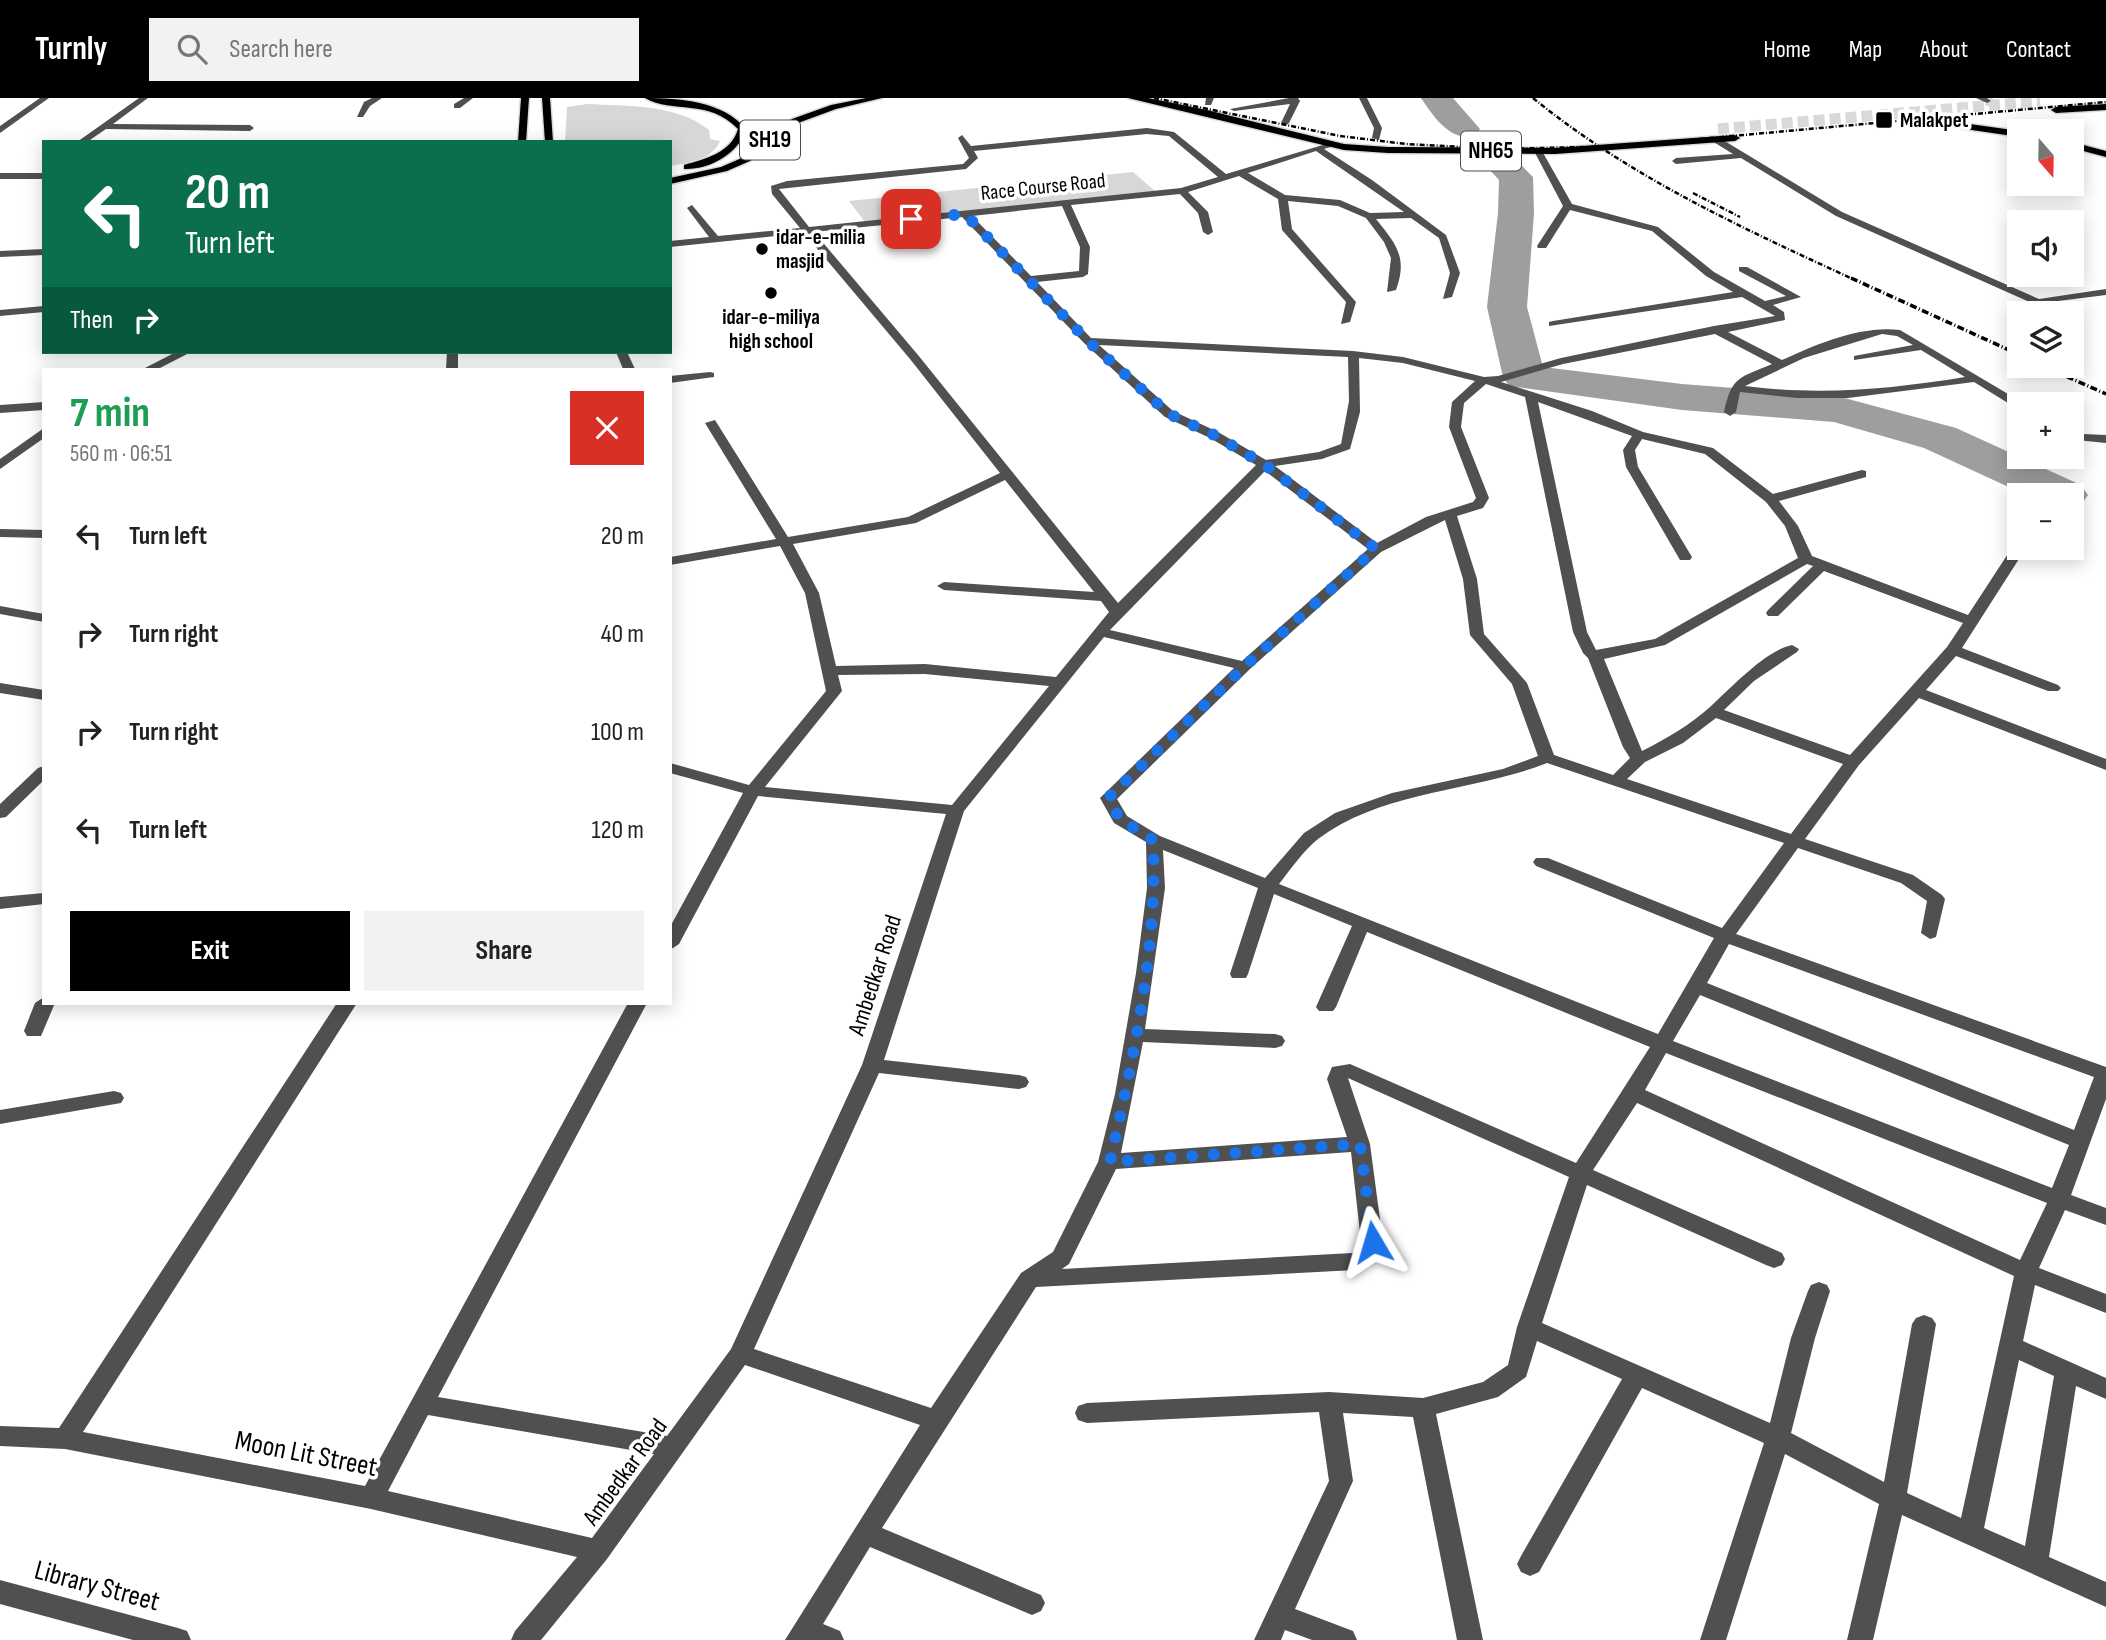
<!DOCTYPE html>
<html lang="en">
<head>
<meta charset="utf-8">
<style>
  :root { --surface:#fff; --page:#f2f2f2; --text:#222; --muted:#767676; --accent:#000 }
  body { margin:0; font-family:"Sofia Sans Condensed",sans-serif; background:var(--page); color:var(--text); height:100vh; display:flex; flex-direction:column; font-size:26px; white-space:nowrap }
  * { box-sizing:border-box; margin:0 }
  p { font-size:23px; color:var(--muted) }
  .icon { flex:none; width:38px; height:38px; fill:none; stroke:currentColor; stroke-width:2; stroke-linecap:round; stroke-linejoin:round }
  .map { position:relative; flex:1; overflow:hidden }
  .drawer { position:absolute; left:42px; top:270px; width:630px; height:637px; display:flex; flex-direction:column; background:var(--surface); border-radius:0px; box-shadow:0 4px 18px #0003 }
  .drawer>* { flex:none }
  .guide { position:absolute; left:42px; top:42px; width:630px; height:214px; border-radius:0px; box-shadow:0 4px 18px #0003; background:#0b6e4f; color:#fff; overflow:hidden }
  .needle { width:46px; rotate:160deg }
  .fabs { position:absolute; left:2007px; top:21px; display:grid; gap:14px }
  .fabs a { display:grid; place-items:center; width:77px; height:77px; border-radius:0px; background:var(--surface); box-shadow:0 4px 18px #0003; font-size:35px }
  .pin { position:absolute; display:grid; place-items:center; width:60px; height:60px; color:#fff; margin:-30px; border-radius:14px; box-shadow:0 4px 10px #0006 }
  .me { position:absolute; width:77px; margin:-38px; rotate:353deg; stroke-linejoin:round; filter:drop-shadow(0 0 5px #0008) }
  .turn { display:flex; align-items:center; gap:24px; height:147px; padding:0 28px; font-size:32px }
  .turn .icon { width:91px; height:91px; stroke-width:2.5 }
  .turn b { display:block; font-size:49px; line-height:60px }
  .then { display:flex; align-items:center; height:66px; padding:0 28px; background:#0003; gap:14px; font-size:26px }
  .round { display:grid; place-items:center; flex:none; width:74px; height:74px; border-radius:0px; background:var(--page) }
  .head { display:flex; align-items:center; justify-content:space-between; height:119px; padding:0 28px }
  h1 { font-size:42px; font-weight:700; line-height:52px; color:#1e9e55 }
  .cta { display:flex; gap:14px; margin-top:auto; padding:14px 28px }
  .cta a { flex:1; height:80px; border-radius:0px; background:var(--accent); color:#fff; font-size:28px; font-weight:700; line-height:80px; text-align:center }
  .cta a+a { background:var(--page); color:var(--text) }
  ul { padding:0; list-style:none }
  li { display:flex; align-items:center; gap:21px; height:98px; padding:0 28px }
  li div { flex:1 }
  li b { display:block; font-size:26px }
  li em { font-style:normal }
  header { display:flex; align-items:center; gap:42px; box-sizing:border-box; height:98px; padding:0 35px; background:var(--accent); color:#fff }
  header strong { font-size:33px }
  nav { display:flex; gap:38px; margin-inline-start:auto; font-size:24px }
  .search { width:490px; height:63px; background:var(--page); display:flex; align-items:center; gap:18px; box-sizing:border-box; padding:0 24px; border-radius:0px; color:var(--muted); font-size:26px }
  .map>svg:first-child { display:block }
  .green { fill:#d7d7d7 }
  .lines { fill:none; stroke-linecap:round; stroke-linejoin:round }
  .river { fill:#9e9e9e; fill-rule:evenodd }
  .minor-tunnel { stroke:#d9d9d9; stroke-width:9; stroke-dasharray:9 4.5; stroke-linecap:butt }
  .highway-tunnel { stroke:#d9d9d9; stroke-width:11; stroke-dasharray:11 5; stroke-linecap:butt }
  .major-casing { stroke:#dbdbdb; stroke-width:3 }
  .highway-casing { stroke:#dbdbdb; stroke-width:3 }
  .minor { fill:#505050; fill-rule:evenodd }
  .major { fill:#000; fill-rule:evenodd }
  .highway { fill:#000; fill-rule:evenodd }
  .rail-far1 { stroke:#000; stroke-width:2.5; stroke-dasharray:5 2 1 2; stroke-linecap:butt }
  .rail { stroke:#000; stroke-width:3.5; stroke-dasharray:7 2.5 1 2.5; stroke-linecap:butt }
  .route { stroke:#1a73e8; stroke-width:12; stroke-dasharray:0 21.6 }
  .poi-dot { fill:#000; stroke:#fff; stroke-width:2.5 }
  .labels { text-anchor:middle; dominant-baseline:central; stroke-width:7; stroke-linejoin:round; paint-order:stroke }
  .far-poi-label { font-size:21px; font-weight:bold; fill:#000; stroke:#fff; text-anchor:start }
  .far-street-label { font-size:21px; fill:#000; stroke:#fff }
  .shield { fill:#fff; stroke:#4c4c4c; stroke-width:2 }
  .shield-label { font-size:23px; font-weight:bold; fill:#000 }
  .street-label { font-size:24px; fill:#000; stroke:#fff }
  .near-street-label { font-size:28px; fill:#000; stroke:#fff }
</style>
</head>
<body>
<header>
<strong>Turnly</strong>
<div class="search"><svg class="icon" aria-label="search" viewBox="0 0 24 24"><circle cx="10" cy="10" r="6"/><path d="M15 15l6 6"/></svg>Search here</div>
<nav><a>Home</a><a>Map</a><a>About</a><a>Contact</a></nav>
</header>
<div class="map">
<svg width="2106" height="1542" viewBox="0 0 2106 1542">
  <rect width="100%" height="100%" fill="#fff"/>
  <g class="green">
    <path d="M587,6C627,8 677,6 709,32L710,41L720,43C712,62 688,65 670,68V44H565L567,9Z"/>
    <path d="M1133,74L1155,93L865,124L849,103Z"/>
  </g>
  <g class="lines">
    <g class="river">
      <path d="M1421,0H1453L1480,31L1475,38C1450,44 1434,19 1421,0Z"/>
      <path d="M1495,50L1507,53L1533,79L1534,115L1527,209L1543,269L1682,286L1837,298L1956,330L2081,387L2088,397L2081,407L2072,409V397H2026L1924,350L1834,324L1682,312L1509,288L1503,279L1487,209L1498,115L1499,82L1479,60L1483,53Z"/>
    </g>
    <path class="minor-tunnel" d="M1987,3L1996,7"/>
    <path class="highway-tunnel" d="M1718,31L2040,3"/>
    <g class="major-casing">
      <g id="major">
        <path d="M521,0H529L526,44H518Z"/>
        <path d="M542,0H550L553,44H545Z"/>
        <path d="M645,0C679,0 723,3 746,31C739,56 709,72 684,71V67C705,61 731,55 738,31C708,0 673,16 645,0Z"/>
        <path d="M866,0H882L836,11L798,25L750,63L727,73L670,86V80L721,69L744,59L792,21L831,7Z"/>
      </g>
    </g>
    <g class="highway-casing">
      <g id="highway">
        <path d="M1128,0H1148L1207,12L1344,46L1388,49L1555,50L1735,37L1740,40L1735,43L1555,56L1388,55L1344,52Z"/>
        <path d="M2106,6V12L2056,15L2051,12L2056,9Z"/>
        <path d="M1948,23L2020,33H2021L2020,39L1944,28V24Z"/>
        <path d="M2072,44L2106,53V59L2072,50Z"/>
      </g>
    </g>
    <g class="minor">
      <path d="M40,0H49L0,35V28Z"/>
      <path d="M139,0H148L113,26L250,27L254,30L250,33L106,31L87,44H77Z"/>
      <path d="M372,0H382L370,8L363,19H357L364,4Z"/>
      <path d="M464,0H473L460,10H454V6Z"/>
      <path d="M1206,0H1214L1211,7H1205Z"/>
      <path d="M1289,0H1298L1300,3L1289,25L1285,28L1281,25L1290,6L1234,13L1230,11Z"/>
      <path d="M1359,0H1367L1382,30L1379,42L1372,40L1374,30Z"/>
      <path d="M1976,0H1987L1991,3L1987,5Z"/>
      <path d="M1147,30L1174,34L1226,76L1333,44V48L1324,51L1372,82L1446,137L1460,175L1452,199L1443,201L1450,175L1439,140L1411,120L1376,121C1396,146 1408,159 1396,192L1387,194L1391,160L1384,144L1366,120L1338,108L1288,103L1292,131L1356,204L1350,224L1341,226L1346,204L1282,132L1278,101L1239,78L1188,94L1208,114L1213,134L1208,137L1203,134L1198,115L1180,96L1071,107L1090,149L1088,176L1083,179L1037,184L1091,240L1353,253L1403,259L1484,279L1498,278L1561,260L1714,228L1775,218L1742,199L1549,228V224L1553,223L1733,194L1706,178L1652,133L1570,112L1546,150H1538L1537,148L1563,108L1534,53L1538,50L1542,53L1572,106L1658,129L1714,174L1765,203L1786,198L1739,173V169H1747L1801,199L1773,207L1784,214L1785,222L1728,234L1782,262C1817,246 1861,227 1900,232L2025,306L2016,310L1974,284L1848,300H1797L1740,294L1736,314L1730,318L1724,314C1732,277 1740,280 1772,266L1715,236L1563,266L1501,284L1592,313L1643,334L1713,350L1773,396L1862,372L1866,373V379L1779,403L1798,428L1812,458L1968,517L2015,445L2020,444V450H2026L1962,550L2058,587L2061,590L2058,593H2048L1956,558L1926,592L2106,661V672L1919,600L1859,667L1805,741L1913,777L1942,797L1945,801L1936,839L1930,841L1921,835L1927,803L1901,785L1798,750L1736,836L2106,969V1001L2071,1097L2106,1110V1127L2065,1112L2039,1170L2106,1196V1215L2035,1187L2023,1243L2106,1280V1301L2076,1288L2049,1459L2106,1484V1509L1902,1417L1873,1542H1847L1879,1406L1785,1356L1726,1542H1700L1764,1345L1642,1290L1539,1474L1530,1478L1521,1474L1517,1466L1521,1458L1622,1281L1537,1243L1526,1279L1498,1299L1436,1316L1483,1542H1457L1413,1319L1343,1315L1353,1383L1295,1511L1353,1533L1357,1542H1312L1285,1532L1281,1542H1254L1329,1383L1319,1314L1087,1325L1078,1322L1075,1315L1078,1308L1087,1305L1329,1294L1423,1300L1483,1284L1508,1267L1517,1229L1569,1079L1348,980L1370,1046L1383,1144L1376,1163L1355,1172L1036,1189L882,1430L1041,1497L1045,1505L1041,1513L1032,1517L870,1449L823,1526L840,1533L844,1542H785L920,1327L745,1267L607,1461L541,1542H511L515,1533L577,1459L371,1411L65,1351L0,1348V1328L59,1330L337,905H357L83,1334L365,1388L628,905H647L438,1299L667,1338L731,1251L862,967L946,716L758,698L679,846L670,852V829L743,695L670,675V665L749,687L826,593L805,495L780,448L670,467V459L776,441L705,325L715,322L788,439L908,419L1000,375L910,261L804,135L670,149V143L709,139L687,110L692,107L718,138L800,130L772,96L771,88L787,83L963,66L969,60L958,40L962,37L971,48ZM1147,36L1169,38L1218,79L1181,90L809,129L779,91L966,71L978,60L974,53ZM1316,53L1404,114L1370,115L1340,102L1285,97L1248,75ZM1062,108L1080,149L1079,173L1031,178L972,118ZM962,119L1084,245L1165,319L1210,340L1256,367L1118,505L918,257L814,134ZM1882,236L1897,238L1913,247L1854,258V262L1921,252L1965,279C1891,291 1820,298 1745,288L1804,260ZM1099,247L1348,259L1349,303L1341,346L1319,354L1266,362L1218,334L1173,313ZM1359,260L1403,265L1475,283L1452,304L1449,329L1476,400L1473,404L1426,419L1377,445L1275,368L1322,361L1350,351L1360,314ZM1486,286L1525,299L1573,534L1583,555L1588,560L1623,649L1630,660L1613,677L1554,657L1527,585L1484,536L1477,481L1457,418L1483,410L1489,400L1461,329L1464,305ZM1538,304L1632,338L1623,352L1626,369L1680,462H1690L1692,459L1638,369L1635,352L1642,341L1705,356L1766,404L1785,428L1798,460L1655,541L1596,552L1587,534ZM1265,373L1368,451L1242,563L1110,532ZM1005,382L1094,494L944,484L937,488L944,492L1101,503L1109,514L1056,579L925,566L836,568L819,495L793,446L916,425ZM1445,422L1463,481L1470,537L1512,586L1538,658L1503,671L1392,695L1335,715L1304,735L1265,780L1160,738L1127,718L1117,701L1250,571L1381,454ZM1807,466L1813,468L1768,512L1766,515L1768,518H1778L1824,473L1963,525L1947,549L1850,657L1724,612L1754,583L1797,554L1799,551L1792,547C1765,553 1731,590 1710,609C1690,627 1666,641 1642,653L1604,561L1665,547ZM1104,539L1234,570L1100,700L1114,725L1146,744L1147,790L1136,875L1115,996L1098,1064L1053,1154L1021,1175L931,1310L754,1251L879,975L1019,991L1026,989L1029,984L1026,979L1019,977L884,962L964,713ZM925,576L1049,588L952,707L765,689L842,593L838,577ZM1716,620L1843,666L1791,736L1627,681L1645,664L1683,645ZM1547,665L1784,745L1722,830L1548,760H1536L1533,764L1536,768L1714,840L1658,936L1279,786C1291,771 1303,753 1318,741C1383,692 1474,694 1547,665ZM1163,752L1258,790L1230,876L1232,880H1246L1248,876L1274,796L1352,828L1316,909L1319,913H1333L1336,909L1367,834L1650,949L1576,1065L1350,966L1332,969L1327,981L1347,1039L1121,1055L1143,944L1275,950L1282,948L1285,943L1282,938L1275,936L1145,931L1165,790ZM1729,846L2094,979L2074,1032L1707,885ZM1700,897L2069,1047L2052,1090L1673,943ZM1666,955L2047,1105L2020,1162L1645,992ZM1637,1005L2014,1178L1961,1420L1907,1395L1936,1226L1932,1220L1924,1217L1916,1220L1912,1226L1884,1384L1791,1335L1815,1240L1830,1193L1827,1187L1819,1184L1811,1187L1808,1193L1791,1240L1770,1325L1542,1225L1587,1087L1766,1167L1774,1170L1782,1167L1785,1161L1782,1155L1593,1072ZM1351,1054L1361,1144L1359,1152L1352,1155L1062,1171L1069,1166L1116,1071ZM2019,1262L2054,1278L2025,1448L1984,1430ZM428,1317L654,1356L592,1440L388,1393Z"/>
      <path d="M1712,39H1718L1842,114L2039,201L2106,191V197L2034,206L1836,118L1741,60L1676,66L1672,63L1676,60L1733,56L1712,43Z"/>
      <rect x="0" y="75" width="44" height="6"/>
      <path d="M44,151V157L0,159V153Z"/>
      <path d="M44,208V214L0,218V212Z"/>
      <path d="M176,254H191L158,271H143Z"/>
      <path d="M447,254H458V271H446Z"/>
      <path d="M616,254H627L635,271H623Z"/>
      <path d="M710,274L714,275V279L670,285V278Z"/>
      <path d="M44,304V312L0,315V307Z"/>
      <path d="M44,330V340L0,371V361Z"/>
      <path d="M2072,331L2083,336L2106,337V345L2076,342L2072,340Z"/>
      <path d="M0,431L44,432V440L0,439Z"/>
      <path d="M0,508L44,516V524L0,516Z"/>
      <path d="M0,585L44,592V602L0,595Z"/>
      <path d="M44,668V682L6,719L0,720V706L38,670Z"/>
      <path d="M44,795V806L0,811V799Z"/>
      <path d="M44,899V905H55L41,938H27L24,933L35,905Z"/>
      <path d="M114,993L121,995L124,1000L121,1005L0,1026V1012Z"/>
      <path d="M0,1482L178,1530L187,1533L191,1542H133L0,1506Z"/>
    </g>
    <use href="#major" class="major"/>
    <use href="#highway" class="highway"/>
    <g class="rail-far1">
      <path d="M1154,0L1340,38L1406,46L1502,51L1622,48L2106,4"/>
      <path d="M1533,0C1630,79 1742,130 1855,182"/>
      <path d="M1693,95L1740,119"/>
    </g>
    <g class="rail">
      <path d="M1851,180L2020,257"/>
      <path d="M2043,268L2106,296"/>
    </g>
  </g>
  <g class="lines">
    <path class="route" d="M911,121L965,116L1088,243L1169,316L1214,337L1264,366L1376,451L1245,568L1108,700L1120,721L1153,742C1158,850 1133,960 1110,1064L1360,1046L1373,1144"/>
  </g>
  <g class="poi-dot">
    <rect x="1875" y="13" width="18" height="18" rx="3.5"/>
    <circle cx="762" cy="151" r="7"/>
    <circle cx="771" cy="195" r="7"/>
  </g>
  <g class="labels">
    <g class="far-poi-label">
      <text x="1900" y="22">Malakpet</text>
      <text x="776" y="139">idar-e-milia<tspan x="776" dy="24">masjid</tspan></text>
      <text x="771" y="219" text-anchor="middle">idar-e-miliya<tspan x="771" dy="24">high school</tspan></text>
    </g>
    <g class="far-street-label">
      <text transform="translate(1043 89) rotate(-6)">Race Course Road</text>
    </g>
    <g class="shield">
      <rect x="740" y="22.5" width="60" height="39" rx="5"/>
      <rect x="1461" y="33.5" width="60" height="39" rx="5"/>
    </g>
    <g class="shield-label">
      <text x="770" y="42">SH19</text>
      <text x="1491" y="53">NH65</text>
    </g>
    <g class="street-label">
      <text transform="translate(875 877) rotate(-72)">Ambedkar Road</text>
      <text transform="translate(625 1374) rotate(-54)">Ambedkar Road</text>
    </g>
    <g class="near-street-label">
      <text transform="translate(306 1356) rotate(11)">Moon Lit Street</text>
      <text transform="translate(97 1488) rotate(15)">Library Street</text>
    </g>
  </g>
</svg>
<div class="fabs">
<a><svg class="needle" viewBox="-14 -14 28 28"><path d="M0-13l5 13h-10z" fill="#e53935"/><path d="M0 13l5-13h-10z" fill="#767676"/></svg></a>
<a><svg class="icon" aria-label="sound" viewBox="0 0 24 24"><path d="M4 9h4l5-4v14l-5-4H4zM17 9q2 3 0 6"/></svg></a>
<a><svg class="icon" aria-label="layers" viewBox="0 0 24 24"><path d="M12 4l9 5-9 5-9-5zM3 14l9 5 9-5"/></svg></a>
<a>+</a>
<a>−</a>
</div>
<div class="pin" style="left:911px;top:121px;background:#d93025"><svg class="icon" aria-label="arrive" viewBox="0 0 24 24"><path d="M6 21V4h12l-3 4 3 4H6"/></svg></div>
<svg class="me" style="left:1373px;top:1144px" viewBox="-20 -20 40 40"><path d="M0-17L14 15 0 8-14 15z" fill="#1a73e8" stroke="#fff" stroke-width="4"/></svg>
<div class="guide">
<div class="turn"><svg class="icon" aria-label="left" viewBox="0 0 24 24"><path d="M17 20v-9H6M10 6l-5 5 5 5"/></svg><div><b>20 m</b>Turn left</div></div>
<div class="then">Then<svg class="icon" aria-label="right" viewBox="0 0 24 24"><path d="M7 20v-9h11M14 6l5 5-5 5"/></svg></div>
</div>
<section class="drawer">
<div class="head"><div><h1>7 min</h1><p>560 m · 06:51</p></div><a class="round" style="background:#d93025;color:#fff"><svg class="icon" aria-label="close" viewBox="0 0 24 24"><path d="M6 6l12 12M18 6L6 18"/></svg></a></div>
<ul>
<li><svg class="icon" aria-label="left" viewBox="0 0 24 24"><path d="M17 20v-9H6M10 6l-5 5 5 5"/></svg><div><b>Turn left</b></div><em>20 m</em></li>
<li><svg class="icon" aria-label="right" viewBox="0 0 24 24"><path d="M7 20v-9h11M14 6l5 5-5 5"/></svg><div><b>Turn right</b></div><em>40 m</em></li>
<li><svg class="icon" aria-label="right" viewBox="0 0 24 24"><path d="M7 20v-9h11M14 6l5 5-5 5"/></svg><div><b>Turn right</b></div><em>100 m</em></li>
<li><svg class="icon" aria-label="left" viewBox="0 0 24 24"><path d="M17 20v-9H6M10 6l-5 5 5 5"/></svg><div><b>Turn left</b></div><em>120 m</em></li>
</ul>
<div class="cta"><a>Exit</a><a>Share</a></div>
</section>
</div>
</body>
</html>
